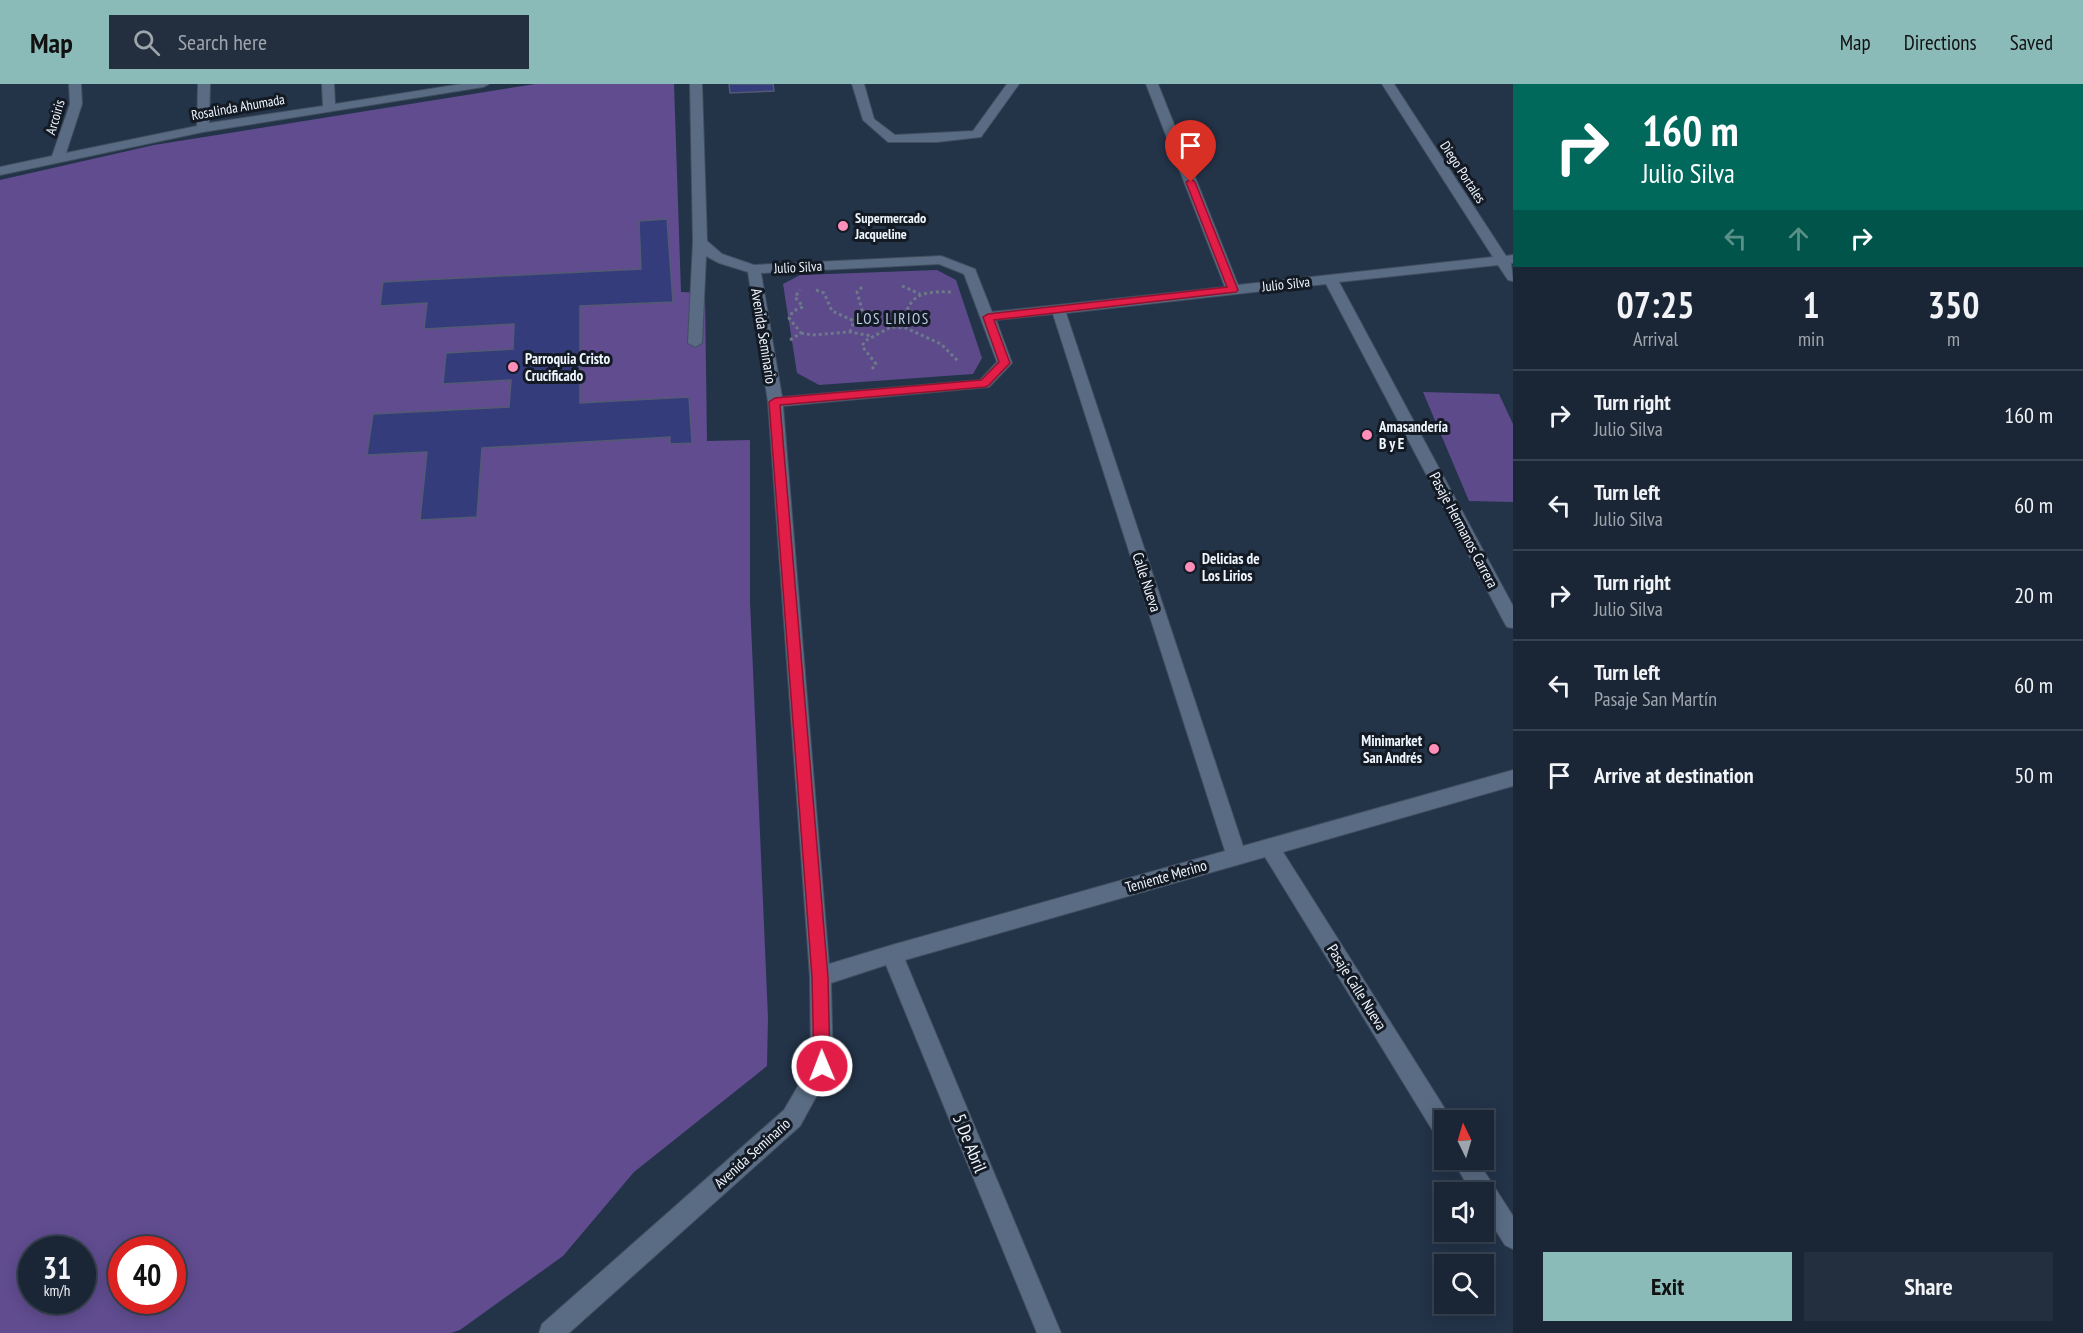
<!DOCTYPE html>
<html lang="en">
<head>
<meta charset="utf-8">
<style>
  :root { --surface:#1a2636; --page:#232e3e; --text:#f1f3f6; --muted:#9fa5ad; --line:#384351; --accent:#8bbbb9 }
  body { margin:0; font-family:"PT Sans Narrow",sans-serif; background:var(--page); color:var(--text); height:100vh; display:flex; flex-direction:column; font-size:22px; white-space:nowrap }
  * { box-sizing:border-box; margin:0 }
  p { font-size:20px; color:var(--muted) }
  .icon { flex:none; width:33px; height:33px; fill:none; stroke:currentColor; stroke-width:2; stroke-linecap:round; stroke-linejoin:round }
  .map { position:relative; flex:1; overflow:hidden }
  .drawer { display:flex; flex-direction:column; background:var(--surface); width:570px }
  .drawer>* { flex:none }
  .guide { background:#00695c; color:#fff; overflow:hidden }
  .needle { width:39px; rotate:355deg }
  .fabs { position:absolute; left:1434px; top:1026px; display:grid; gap:12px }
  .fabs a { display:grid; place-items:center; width:60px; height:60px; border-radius:0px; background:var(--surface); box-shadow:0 3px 15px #0003,0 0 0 2px var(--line); font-size:30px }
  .speed { position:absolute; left:18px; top:1152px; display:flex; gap:12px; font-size:30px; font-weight:700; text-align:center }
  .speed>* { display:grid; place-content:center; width:78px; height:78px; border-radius:50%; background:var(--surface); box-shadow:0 3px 15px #0003,0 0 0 2px var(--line); line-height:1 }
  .speed small { font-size:15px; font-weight:400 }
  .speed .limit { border:9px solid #d22; background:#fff; color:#111 }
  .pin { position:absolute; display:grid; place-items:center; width:51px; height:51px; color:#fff; margin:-62px -26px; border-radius:50% 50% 50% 0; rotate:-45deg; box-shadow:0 0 6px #0007 }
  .pin .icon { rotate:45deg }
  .me { position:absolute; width:66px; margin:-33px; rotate:359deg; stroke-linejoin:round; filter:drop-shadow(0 0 4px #0008) }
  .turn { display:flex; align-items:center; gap:21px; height:126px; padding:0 30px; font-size:27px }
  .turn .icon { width:78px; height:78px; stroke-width:2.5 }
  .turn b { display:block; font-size:42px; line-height:51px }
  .lanes { display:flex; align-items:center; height:57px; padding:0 30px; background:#0003; justify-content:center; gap:30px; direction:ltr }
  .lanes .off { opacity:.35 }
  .eta { display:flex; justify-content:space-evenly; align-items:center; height:102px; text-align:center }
  .eta b { font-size:36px; font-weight:800; line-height:42px }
  .button { display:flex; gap:12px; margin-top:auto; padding:12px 30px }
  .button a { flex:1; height:69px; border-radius:0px; background:var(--accent); color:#111; font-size:24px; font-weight:800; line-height:69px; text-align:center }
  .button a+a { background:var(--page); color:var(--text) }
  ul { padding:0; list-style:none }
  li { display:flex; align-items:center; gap:18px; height:90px; padding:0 30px; border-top:2px solid var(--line) }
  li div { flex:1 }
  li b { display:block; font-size:22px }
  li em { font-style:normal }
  header { display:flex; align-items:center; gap:36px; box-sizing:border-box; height:84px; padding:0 30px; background:var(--accent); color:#111 }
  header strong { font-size:28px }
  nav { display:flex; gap:33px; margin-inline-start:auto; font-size:21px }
  .search { width:420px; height:54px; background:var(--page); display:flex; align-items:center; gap:15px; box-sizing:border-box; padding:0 21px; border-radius:0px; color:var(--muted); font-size:22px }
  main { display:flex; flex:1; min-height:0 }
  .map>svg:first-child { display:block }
  .green { fill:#5d4a8b }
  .forest { fill:#604c8f; fill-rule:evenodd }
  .building { fill:#343c7c; stroke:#545a74; stroke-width:1.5 }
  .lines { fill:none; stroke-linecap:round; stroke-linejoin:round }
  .minor-casing { stroke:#414f5f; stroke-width:2 }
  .path { stroke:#6c7989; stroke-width:3; stroke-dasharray:3 3; stroke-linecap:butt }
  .minor { fill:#5a6c84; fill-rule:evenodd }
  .route { fill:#e11d48; stroke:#92132f; stroke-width:1.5 }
  .poi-dot { fill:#ff8eb9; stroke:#131a24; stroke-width:2 }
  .labels { text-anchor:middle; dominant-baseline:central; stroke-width:6; stroke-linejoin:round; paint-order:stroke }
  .far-street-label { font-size:14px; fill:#eef5fd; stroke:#131a24 }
  .far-poi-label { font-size:14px; font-weight:bold; fill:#eef5fd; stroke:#131a24; text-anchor:start }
  .far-quarter-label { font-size:15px; letter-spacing:1.5px; fill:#bed2ed; stroke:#131a24 }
  .street-label { font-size:15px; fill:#eef5fd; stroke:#131a24 }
  .poi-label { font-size:15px; font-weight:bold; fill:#eef5fd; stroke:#131a24; text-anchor:start }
  .near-street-label { font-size:18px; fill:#eef5fd; stroke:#131a24 }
</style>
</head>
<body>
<header>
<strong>Map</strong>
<div class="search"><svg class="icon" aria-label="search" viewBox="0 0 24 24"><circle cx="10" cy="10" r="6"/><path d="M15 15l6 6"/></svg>Search here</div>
<nav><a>Map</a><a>Directions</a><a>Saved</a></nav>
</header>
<main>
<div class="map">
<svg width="1513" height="1249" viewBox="0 0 1513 1249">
  <rect width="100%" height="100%" fill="#233348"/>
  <g class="green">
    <path d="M937,186L956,196L982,274L973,290L819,301L797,289L783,200L800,191Z"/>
    <path d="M1423,308L1499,310L1513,340V418L1469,417Z"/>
  </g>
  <path class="forest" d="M535,0H674L681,208L705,209L707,357L750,356V517L768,934L767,982L634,1088L563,1172L460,1246L451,1249H0V96L154,61ZM32,1166H82V1216H32ZM122,1166H172V1216H122Z"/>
  <g class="building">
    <path d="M729,0H773L774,7L730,9Z"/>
    <path d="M667,135L673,218L580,222V319L689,313L692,359L670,360V353L482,364L477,433L420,436L427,368L367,371L373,330L509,323L511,296L443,300L446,269L513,265L514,240L424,245L427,219L380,222L383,198L641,185L639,137Z"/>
  </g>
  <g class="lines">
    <g class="minor-casing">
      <g id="minor">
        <path d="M69,0H81L82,20L66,69L197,42L198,0H210L209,39L323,22L322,0H334L335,20L461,0H489L483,3L203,48L0,91V83L52,72L70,20Z"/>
        <path d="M690,0H702L707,157L722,170L754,181L941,172L975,185L992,228L1225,203L1146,0H1158L1238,201L1493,173L1382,0H1394L1506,172L1513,171V179H1511L1513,197L1508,196L1498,181L1339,198L1513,522V544L1507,543L1504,538L1326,200L1066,229L1243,762L1513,686V702L1283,768L1452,1036H1444V1055L1436,1052L1265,773L905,876L1061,1249H1037L886,881L831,899L833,982L800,1042L569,1249H539L542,1240L784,1026L811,980L810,893L768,318L748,188L719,179L706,172L702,259L695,263L688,259L693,158ZM939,180L964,190L997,278L980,296L782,313L761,189ZM1053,230L1225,767L892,861L829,880L783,322L989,303L1012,279L996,236Z"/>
        <path d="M852,0H864L874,35L895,51L973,47L1007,0H1019L981,53L937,58H888L863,36Z"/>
        <path d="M1453,1076H1477L1513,1132V1165L1505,1161L1484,1128V1108H1471Z"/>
      </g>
    </g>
    <g class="path">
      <path d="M902,202L920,210"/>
      <path d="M862,203L857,208L864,233"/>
      <path d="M816,206L824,209L832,227L854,237"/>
      <path d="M902,243C909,211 919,207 951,208"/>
      <path d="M850,248L854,237C869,230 878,233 891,243"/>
      <path d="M801,249L812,251L850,248L872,252"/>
      <path d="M790,256L801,249L789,234L793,227L803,223L795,213L800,206"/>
      <path d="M872,285L876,280L862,262L865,257L891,243L906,244L941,260L959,278"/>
    </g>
    <use href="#minor" class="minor"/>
  </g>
  <path class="route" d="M1191,95L1195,98L1238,206L1236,208L994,236L1010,279L988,302L984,303L780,321L828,893L830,982L828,988L822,990L816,988L814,982L812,893L769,318L775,314L981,296L999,278L983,233L988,230L1227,203L1186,98Z"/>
  <g class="poi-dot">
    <circle cx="843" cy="142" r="6"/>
    <circle cx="513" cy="283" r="6"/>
    <circle cx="1367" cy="351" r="6"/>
    <circle cx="1190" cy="483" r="6"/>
    <circle cx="1434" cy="665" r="6"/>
  </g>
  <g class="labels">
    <g class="far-street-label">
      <text transform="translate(238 23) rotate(-10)">Rosalinda Ahumada</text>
      <text transform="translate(55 33) rotate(-74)">Arcoiris</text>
      <text transform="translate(1463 88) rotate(57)">Diego Portales</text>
      <text transform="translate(798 183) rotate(-3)">Julio Silva</text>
      <text transform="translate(1286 200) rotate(-6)">Julio Silva</text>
    </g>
    <g class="far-poi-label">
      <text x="855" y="134">Supermercado<tspan x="855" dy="16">Jacqueline</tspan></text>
    </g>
    <g class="far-quarter-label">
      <text x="893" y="234">LOS LIRIOS</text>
    </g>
    <g class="street-label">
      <text transform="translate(764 252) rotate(81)">Avenida Seminario</text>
      <text transform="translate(1464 446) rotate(62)">Pasaje Hermanos Carrera</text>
      <text transform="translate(1147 498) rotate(72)">Calle Nueva</text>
      <text transform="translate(1166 792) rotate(-16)">Teniente Merino</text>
      <text transform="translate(1357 903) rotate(58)">Pasaje Calle Nueva</text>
      <text transform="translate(752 1069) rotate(-42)">Avenida Seminario</text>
    </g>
    <g class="poi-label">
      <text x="525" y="274">Parroquia Cristo<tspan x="525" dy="17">Crucificado</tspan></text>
      <text x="1379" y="342">Amasandería<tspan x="1379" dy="17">B y E</tspan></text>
      <text x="1202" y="474">Delicias de<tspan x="1202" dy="17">Los Lirios</tspan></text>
      <text x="1422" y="656" text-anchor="end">Minimarket<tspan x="1422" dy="17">San Andrés</tspan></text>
    </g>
    <g class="near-street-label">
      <text transform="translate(970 1059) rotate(68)">5 De Abril</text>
    </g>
  </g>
</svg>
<div class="fabs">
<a><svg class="needle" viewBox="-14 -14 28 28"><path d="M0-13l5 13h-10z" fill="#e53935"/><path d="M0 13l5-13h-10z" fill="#9fa5ad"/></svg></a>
<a><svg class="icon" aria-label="sound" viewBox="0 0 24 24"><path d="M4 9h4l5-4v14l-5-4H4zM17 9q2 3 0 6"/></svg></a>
<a><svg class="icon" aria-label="search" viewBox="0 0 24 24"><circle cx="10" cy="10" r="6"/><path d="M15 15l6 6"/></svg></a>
</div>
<div class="speed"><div>31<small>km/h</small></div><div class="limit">40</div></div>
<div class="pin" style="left:1191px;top:98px;background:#d93025"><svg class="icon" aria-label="arrive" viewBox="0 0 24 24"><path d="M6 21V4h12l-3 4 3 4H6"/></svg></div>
<svg class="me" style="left:822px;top:982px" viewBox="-20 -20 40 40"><circle r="17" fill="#e11d48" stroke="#fff" stroke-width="3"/><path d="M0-11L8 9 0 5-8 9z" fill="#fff"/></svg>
</div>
<section class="drawer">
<div class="guide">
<div class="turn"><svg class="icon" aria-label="right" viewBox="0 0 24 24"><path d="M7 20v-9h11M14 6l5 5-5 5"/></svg><div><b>160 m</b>Julio Silva</div></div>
<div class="lanes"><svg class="icon off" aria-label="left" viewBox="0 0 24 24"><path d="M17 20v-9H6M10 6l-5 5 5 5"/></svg><svg class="icon off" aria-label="ahead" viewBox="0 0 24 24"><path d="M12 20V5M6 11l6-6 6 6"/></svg><svg class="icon" aria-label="right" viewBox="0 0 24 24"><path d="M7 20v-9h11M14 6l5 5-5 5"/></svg></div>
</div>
<div class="eta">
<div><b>07:25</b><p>Arrival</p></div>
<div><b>1</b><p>min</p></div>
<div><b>350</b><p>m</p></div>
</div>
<ul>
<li><svg class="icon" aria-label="right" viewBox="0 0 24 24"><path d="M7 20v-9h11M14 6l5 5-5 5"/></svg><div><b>Turn right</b><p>Julio Silva</p></div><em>160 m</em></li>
<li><svg class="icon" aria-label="left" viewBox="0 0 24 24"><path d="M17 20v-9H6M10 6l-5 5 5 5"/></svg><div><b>Turn left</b><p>Julio Silva</p></div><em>60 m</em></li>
<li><svg class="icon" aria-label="right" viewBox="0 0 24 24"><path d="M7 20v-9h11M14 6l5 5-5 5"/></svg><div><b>Turn right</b><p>Julio Silva</p></div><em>20 m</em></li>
<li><svg class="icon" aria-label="left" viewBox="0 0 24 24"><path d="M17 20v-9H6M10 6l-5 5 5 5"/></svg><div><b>Turn left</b><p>Pasaje San Martín</p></div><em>60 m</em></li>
<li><svg class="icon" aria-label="arrive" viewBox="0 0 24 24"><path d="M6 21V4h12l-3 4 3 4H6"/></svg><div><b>Arrive at destination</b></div><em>50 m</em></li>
</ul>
<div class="button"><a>Exit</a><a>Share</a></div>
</section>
</main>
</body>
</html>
